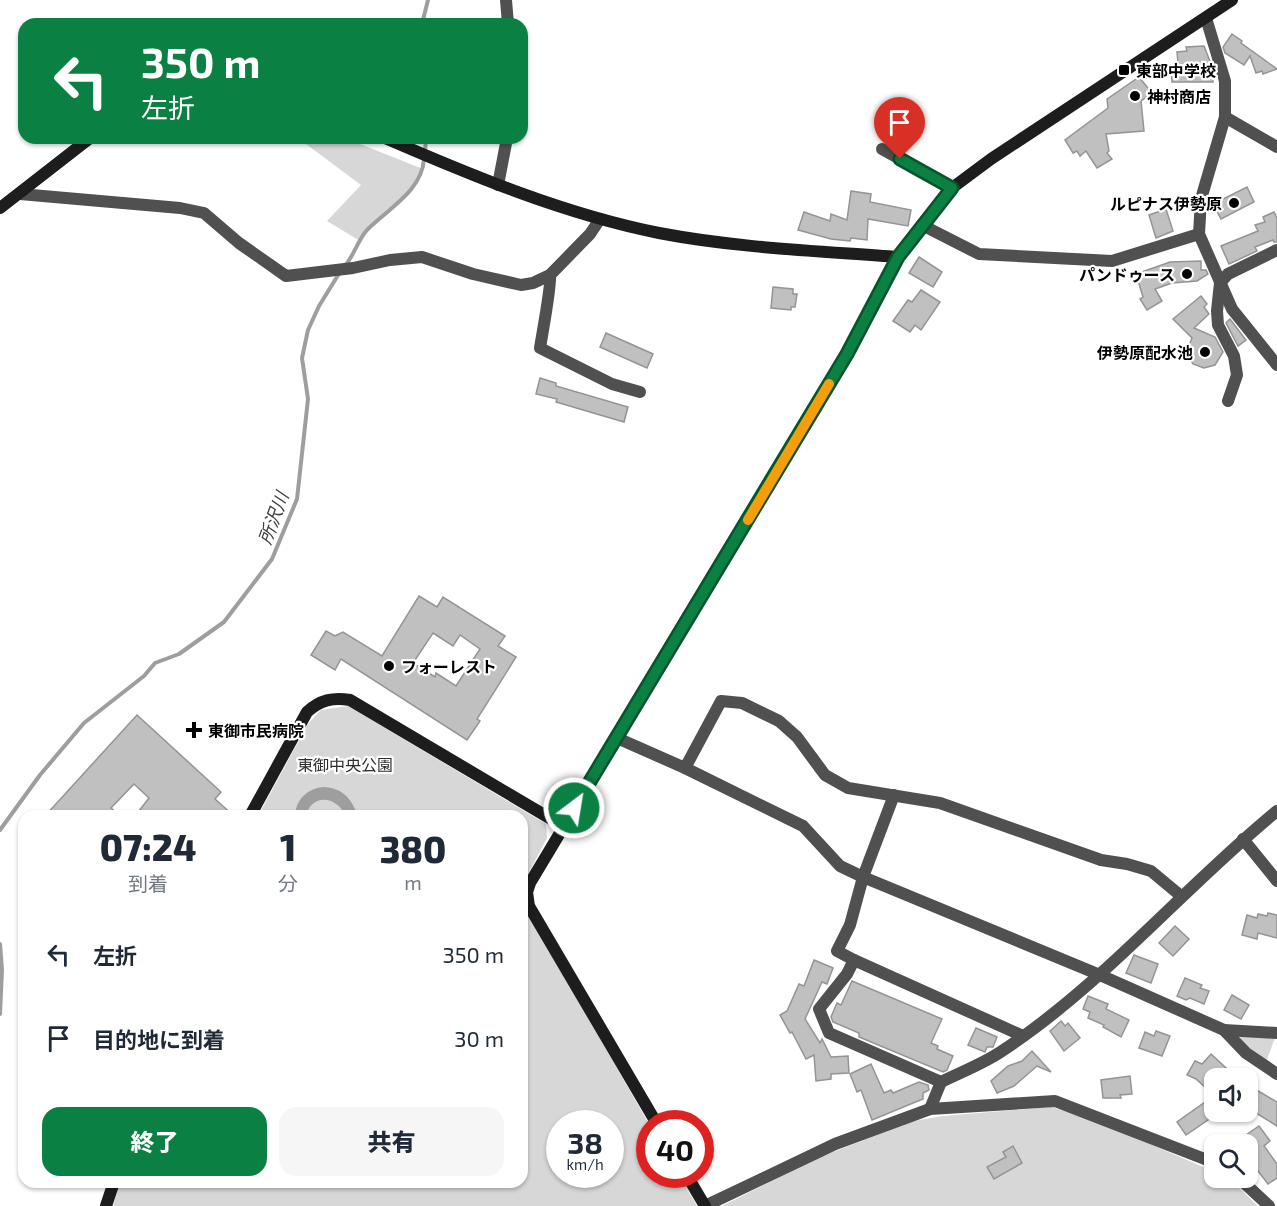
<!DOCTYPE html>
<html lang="ja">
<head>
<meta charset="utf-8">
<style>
  :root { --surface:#fff; --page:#f6f6f7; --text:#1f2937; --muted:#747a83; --accent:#0b8043 }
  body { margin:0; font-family:"Exo 2","Noto Sans JP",sans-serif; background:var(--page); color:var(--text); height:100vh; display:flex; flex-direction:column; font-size:22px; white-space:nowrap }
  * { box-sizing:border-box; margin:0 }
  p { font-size:20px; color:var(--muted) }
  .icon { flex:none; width:33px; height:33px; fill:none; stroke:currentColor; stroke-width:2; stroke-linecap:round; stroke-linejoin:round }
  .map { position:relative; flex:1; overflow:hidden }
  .side { position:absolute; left:18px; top:810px; width:510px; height:378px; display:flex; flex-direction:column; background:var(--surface); border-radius:18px; box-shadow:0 2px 4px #0004 }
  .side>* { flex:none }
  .guide { position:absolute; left:18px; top:18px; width:510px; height:126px; border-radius:18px; box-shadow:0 2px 4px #0004; background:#0b8043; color:#fff; overflow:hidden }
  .tools { position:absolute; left:1204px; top:1068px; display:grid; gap:12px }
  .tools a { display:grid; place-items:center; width:54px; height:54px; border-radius:12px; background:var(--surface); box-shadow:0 2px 4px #0004; font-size:30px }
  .speed { position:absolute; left:546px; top:1110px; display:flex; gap:12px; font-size:30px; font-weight:700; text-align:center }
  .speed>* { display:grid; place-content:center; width:78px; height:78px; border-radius:50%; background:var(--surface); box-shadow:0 2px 4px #0004; line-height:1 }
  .speed small { font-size:15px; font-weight:400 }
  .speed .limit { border:9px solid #d22; background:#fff; color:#111 }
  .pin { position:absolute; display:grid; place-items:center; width:51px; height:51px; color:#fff; margin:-62px -26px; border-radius:50% 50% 50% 0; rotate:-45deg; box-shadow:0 0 6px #0007 }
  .pin .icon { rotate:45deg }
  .me { position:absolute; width:66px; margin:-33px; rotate:31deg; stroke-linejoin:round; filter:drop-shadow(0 0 4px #0008) }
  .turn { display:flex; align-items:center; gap:21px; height:126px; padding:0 24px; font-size:27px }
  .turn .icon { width:78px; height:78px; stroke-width:2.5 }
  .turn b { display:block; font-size:42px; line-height:51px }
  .eta { display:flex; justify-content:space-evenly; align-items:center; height:102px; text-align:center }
  .eta b { font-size:36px; font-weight:800; line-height:42px }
  .action { display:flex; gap:12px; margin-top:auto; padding:12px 24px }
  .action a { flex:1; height:69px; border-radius:18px; background:var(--accent); color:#fff; font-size:24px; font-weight:800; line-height:69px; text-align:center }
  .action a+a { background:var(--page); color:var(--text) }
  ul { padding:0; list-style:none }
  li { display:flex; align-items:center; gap:18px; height:84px; padding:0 24px }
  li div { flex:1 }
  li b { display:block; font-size:22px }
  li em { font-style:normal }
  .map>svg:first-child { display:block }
  .green { fill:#d7d7d7; fill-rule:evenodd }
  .water { fill:#9e9e9e }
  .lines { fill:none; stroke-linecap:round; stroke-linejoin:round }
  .stream { stroke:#9e9e9e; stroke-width:4 }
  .building { fill:#c0c0c0; stroke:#949494; stroke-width:1.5; fill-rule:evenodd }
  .street { stroke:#505050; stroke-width:12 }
  .secondary { stroke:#1d1d1d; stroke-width:12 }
  .route-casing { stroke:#07532c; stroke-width:15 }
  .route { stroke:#0b8043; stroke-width:10 }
  .slow { stroke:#f59e0b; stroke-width:10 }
  .poi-dot { fill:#000; stroke:#fff; stroke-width:2 }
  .labels { text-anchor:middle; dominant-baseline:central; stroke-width:4.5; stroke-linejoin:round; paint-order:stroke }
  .poi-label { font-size:16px; font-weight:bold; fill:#000; stroke:#fff; text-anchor:start }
  .park-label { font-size:16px; fill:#2e2e2e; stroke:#fff }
  .water-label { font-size:18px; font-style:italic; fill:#3f3f3f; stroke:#fff }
</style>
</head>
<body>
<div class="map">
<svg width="1277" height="1206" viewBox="0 0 1277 1206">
  <rect width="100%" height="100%" fill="#fff"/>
  <g class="green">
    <path d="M298,138H345L423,169L405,196L365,232L360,241L327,221L361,185Z"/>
    <path d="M348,706L546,824L547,838L523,884L525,908L649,1124L650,1174L679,1175L697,1206H113L120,1182H522V816H258L308,724L321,710ZM560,1124H610V1174H560Z"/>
    <path d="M1240,1034L1275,1038L1266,1062L1241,1043Z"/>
    <path d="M1051,1107L1087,1117L1215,1172V1178C1233,1178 1245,1194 1258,1206H722L820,1157L914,1121L942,1116Z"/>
  </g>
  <path class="water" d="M323,787C343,788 351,798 358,816H345C338,796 311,793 306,816H295C296,799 307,789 323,787Z"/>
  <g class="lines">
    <g class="stream">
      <path d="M422,24L428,0"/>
      <path d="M425,151L426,138"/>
      <path d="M345,266C354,255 358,240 367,230C388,209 422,191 424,159"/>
      <path d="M0,830L40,775L84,723L144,676L155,663L179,654L224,622L272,559L297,499L308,399L302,358L308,330L319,306L340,272"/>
      <path d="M0,944L2,970L0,1014"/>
    </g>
  </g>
  <g class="building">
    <path d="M1232,34L1242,41L1241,43L1277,69L1263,74L1262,71L1256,73L1250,56L1244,65L1225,53L1223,47Z"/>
    <path d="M1204,46L1213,69V82H1172L1171,68H1175L1174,63H1178L1177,52L1187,51L1186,47Z"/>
    <path d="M1139,77L1152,93L1141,101L1144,131L1106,134L1109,151L1107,153L1112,159L1097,168L1086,151L1080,156L1077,151L1073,153L1065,140L1108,108L1107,99Z"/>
    <path d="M1247,187L1254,202L1221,219L1213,204Z"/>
    <path d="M851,191L871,194L870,202L911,210L908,226L868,219L867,240L851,238L850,241L831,239L798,230L804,212L830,221L831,214L847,220Z"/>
    <path d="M1166,209L1173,231L1156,238L1149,215Z"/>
    <path d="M1274,212L1277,218V242H1274L1273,240L1255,247L1257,251L1229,264L1221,246L1258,231L1255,225L1265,222L1263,217Z"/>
    <path d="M919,257L942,272L933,287L909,273Z"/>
    <path d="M1201,261V270H1206L1208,274L1197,281L1172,283L1155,289L1162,301L1147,310L1140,299L1143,297L1136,274L1170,262Z"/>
    <path d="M773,287L793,289V294H797L795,307H791V310L771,308Z"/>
    <path d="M921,290L940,302L921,330L915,325L910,332L893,321L908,300L912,302Z"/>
    <path d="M1201,296L1207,304L1204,307L1209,314L1194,328L1215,337L1223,352L1215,365L1204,368L1193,364L1190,359L1188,348L1192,338L1173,319Z"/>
    <path d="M1230,319L1246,340L1238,346L1226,323Z"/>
    <path d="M606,333L653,354L647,368L600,347Z"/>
    <path d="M540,378L556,383V386L628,407L624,422L556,402L557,399L536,394Z"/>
    <path d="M419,596L437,607L443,597L505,636L498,646L516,657L477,719L480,721L467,740L341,659L335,670L311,655L326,631L335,636L343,632L382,656ZM433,633L453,646L460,635L480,649L456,686L436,673L435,677L413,663Z"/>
    <path d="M137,715L221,792L215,799L234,816H135L149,798L134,784L111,808L120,816H45Z"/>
    <path d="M1268,913L1277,915V938L1258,933L1257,939L1242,935L1247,915L1257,918L1258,914L1267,916Z"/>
    <path d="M1175,926L1189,939L1173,956L1159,943Z"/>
    <path d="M1134,955L1158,964L1151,983L1126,973Z"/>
    <path d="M814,960L833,968L827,984L822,982L805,1019L820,1043L822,1039L831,1057L848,1056L849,1073L831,1074V1079L816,1081L814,1055L806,1059L792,1032L790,1033L780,1015L787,1011L799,984L804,986Z"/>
    <path d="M1185,978L1202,985L1200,988L1209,991L1204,1004L1190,998L1186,1000L1177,996Z"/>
    <path d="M852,981L942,1019L931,1043L938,1046L937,1049L953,1056L947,1070L943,1072L859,1037V1033L833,1022L831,1017L837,1003L841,1005Z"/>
    <path d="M1232,995L1249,1005L1241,1019L1224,1010Z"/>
    <path d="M1088,996L1108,1004L1106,1009L1129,1020L1121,1037L1103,1027L1104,1025L1088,1018L1090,1012L1083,1009Z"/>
    <path d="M1061,1021L1065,1026L1068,1023L1080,1038L1064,1051L1050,1031Z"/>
    <path d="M976,1028L997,1037L993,1047H987L985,1052L968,1045Z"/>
    <path d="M1156,1031L1170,1036L1162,1056L1139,1048L1145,1032L1154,1036Z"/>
    <path d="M1032,1051L1051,1072L1037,1066L1014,1086L997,1093L991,1081L1008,1066L1022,1061Z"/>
    <path d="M1211,1054L1226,1068L1225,1070L1238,1078H1215L1207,1089L1196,1079L1187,1075L1195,1061L1202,1064Z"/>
    <path d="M871,1064L884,1093L891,1090L893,1093L919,1082L928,1085L929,1090L923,1093V1099L872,1120L861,1090L857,1092L850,1074Z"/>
    <path d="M1130,1076L1132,1094L1120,1095L1121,1098H1103L1101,1080Z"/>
    <path d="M1248,1085L1277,1102V1126L1248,1108Z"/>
    <path d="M1215,1095V1115L1186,1135L1177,1122Z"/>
    <path d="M1259,1126L1270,1141L1264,1146L1277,1164V1178L1268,1184L1248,1158V1144H1233Z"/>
    <path d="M1013,1146L1022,1163L994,1179L987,1167L1006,1157L1003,1152Z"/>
  </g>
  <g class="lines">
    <g class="street">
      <path d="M506,0L508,24"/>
      <path d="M1206,18L1225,81V117L1201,199L1199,234L1232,309L1277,365"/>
      <path d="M1225,117L1277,147"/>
      <path d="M882,149L952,188"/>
      <path d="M498,185L507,138"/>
      <path d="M20,194L180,208L204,213L239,243L286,276L353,268L390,260L422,257L473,274L521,285L533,283L550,275L590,234L600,219"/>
      <path d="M922,225L979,254L1112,261L1199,234"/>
      <path d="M550,275C552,282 542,335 540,348L612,384L640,392"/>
      <path d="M1228,401L1237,375L1234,356L1218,325L1217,311L1220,283L1228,274L1277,250"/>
      <path d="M617,738L685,768L803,826L840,866L863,877L894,795"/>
      <path d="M685,768L721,701L742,703L779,721L797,737L825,775L848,788L940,803L1101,860L1127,864L1151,871L1181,896"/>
      <path d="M1243,839L1277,881"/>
      <path d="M854,960L837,951L850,925L863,877L1100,975L1224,1030L1246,1053L1277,1074"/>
      <path d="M1224,1030L1277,1033"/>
      <path d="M941,1082L829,1033L819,1009L847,974L854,960L1023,1036"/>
      <path d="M930,1109L941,1082C961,1072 983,1064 1002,1051C1104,984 1183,888 1277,811"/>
      <path d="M1239,1178L1269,1206"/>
      <path d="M705,1206L835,1144L930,1109L1055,1101L1215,1163"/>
    </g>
    <g class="secondary">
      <path d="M385,138C473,176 564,214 659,233C737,248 819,251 898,257"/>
      <path d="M0,208L90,138"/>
      <path d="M250,816L307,712C320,700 333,697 350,700L563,826"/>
      <path d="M657,1124L529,906L527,892L530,883L847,354L898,257L922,225L952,188L991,159L1232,0"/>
      <path d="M686,1174L705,1206"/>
      <path d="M106,1206L114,1182"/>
    </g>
  </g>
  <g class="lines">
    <g class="route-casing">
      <path id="route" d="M574,808L847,354L898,257L952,188L900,159"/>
    </g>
    <use href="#route" class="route"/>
    <path class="slow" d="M748,520L829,384"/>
  </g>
  <g class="poi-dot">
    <rect x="1118" y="64" width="12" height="12" rx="3"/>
    <circle cx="1135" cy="96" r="6"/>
    <circle cx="1234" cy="203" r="6"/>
    <circle cx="1187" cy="274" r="6"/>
    <circle cx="1205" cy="352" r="6"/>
    <circle cx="389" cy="666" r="6"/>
    <path d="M191 721h6v6h6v6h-6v6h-6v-6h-6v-6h6z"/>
  </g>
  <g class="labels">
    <g class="poi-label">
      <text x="1136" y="70">東部中学校</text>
      <text x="1147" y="96">神村商店</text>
      <text x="1222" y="203" text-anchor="end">ルピナス伊勢原</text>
      <text x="1175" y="274" text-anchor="end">パンドゥース</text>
      <text x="1193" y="352" text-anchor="end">伊勢原配水池</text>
      <text x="401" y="666">フォーレスト</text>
      <text x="208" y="730">東御市民病院</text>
    </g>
    <g class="park-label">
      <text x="345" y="764">東御中央公園</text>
    </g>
    <g class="water-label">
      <text transform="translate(273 518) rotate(-70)">所沢川</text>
    </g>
  </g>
</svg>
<div class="tools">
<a><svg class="icon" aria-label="sound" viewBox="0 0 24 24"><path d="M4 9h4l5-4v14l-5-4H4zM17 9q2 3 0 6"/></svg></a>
<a><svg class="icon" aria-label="search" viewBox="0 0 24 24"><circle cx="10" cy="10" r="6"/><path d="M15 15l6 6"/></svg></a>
</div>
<div class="speed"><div>38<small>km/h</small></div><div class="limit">40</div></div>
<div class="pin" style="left:900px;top:159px;background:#d93025"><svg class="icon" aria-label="arrive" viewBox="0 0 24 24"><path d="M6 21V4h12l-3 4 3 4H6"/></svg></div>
<svg class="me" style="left:574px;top:808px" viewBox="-20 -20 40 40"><circle r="17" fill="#0b8043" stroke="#fff" stroke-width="3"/><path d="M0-11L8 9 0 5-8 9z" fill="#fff"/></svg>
<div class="guide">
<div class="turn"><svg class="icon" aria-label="left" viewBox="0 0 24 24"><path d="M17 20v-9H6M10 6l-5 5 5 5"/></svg><div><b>350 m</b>左折</div></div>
</div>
<section class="side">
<div class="eta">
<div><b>07:24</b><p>到着</p></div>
<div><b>1</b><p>分</p></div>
<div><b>380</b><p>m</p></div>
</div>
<ul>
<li><svg class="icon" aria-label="left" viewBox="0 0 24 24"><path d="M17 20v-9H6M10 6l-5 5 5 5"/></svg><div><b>左折</b></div><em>350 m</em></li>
<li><svg class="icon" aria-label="arrive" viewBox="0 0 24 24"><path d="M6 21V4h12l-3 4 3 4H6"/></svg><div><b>目的地に到着</b></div><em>30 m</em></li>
</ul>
<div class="action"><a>終了</a><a>共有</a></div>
</section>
</div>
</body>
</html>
